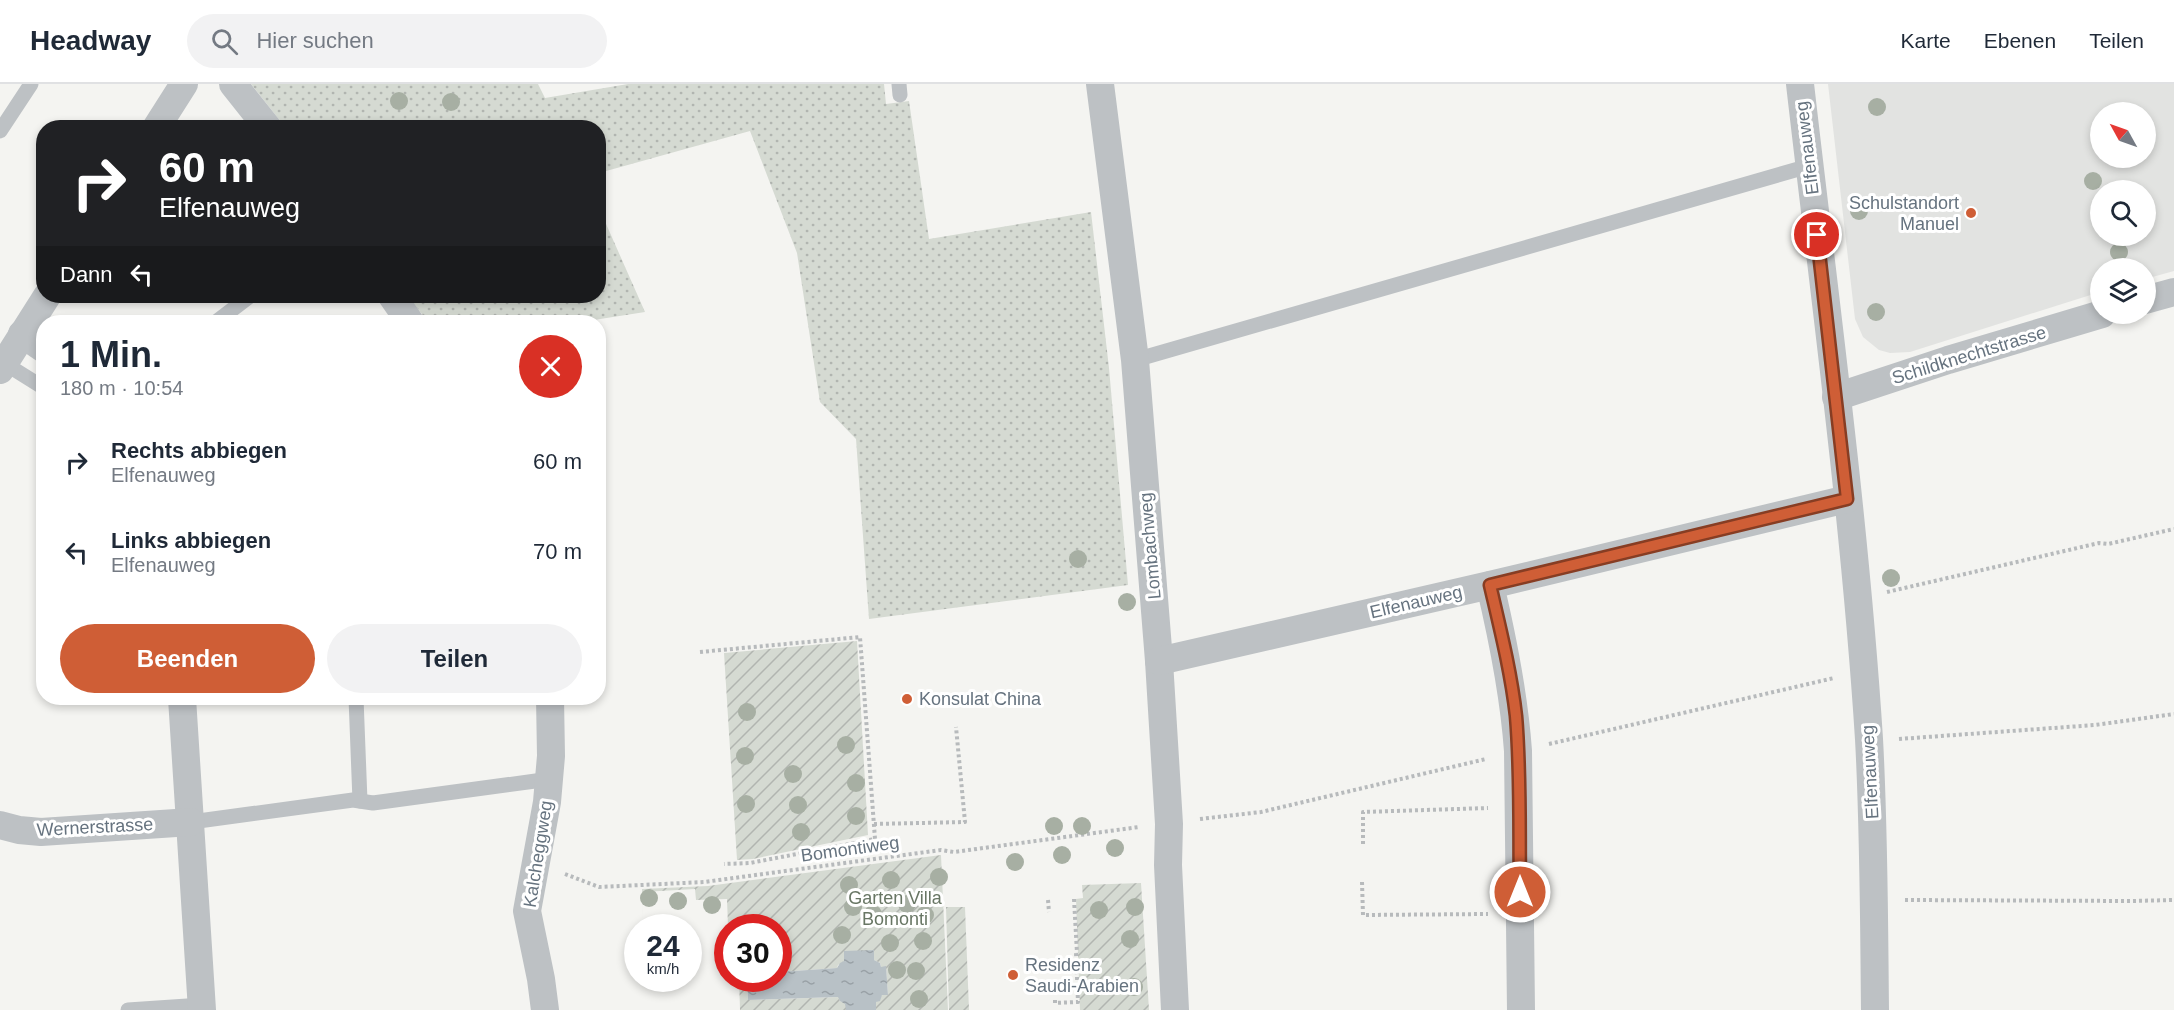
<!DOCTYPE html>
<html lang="de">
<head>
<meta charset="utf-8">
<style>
  :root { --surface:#fff; --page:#f2f2f3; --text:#1f2937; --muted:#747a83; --line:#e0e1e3; --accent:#cf5e36 }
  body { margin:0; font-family:Arial,sans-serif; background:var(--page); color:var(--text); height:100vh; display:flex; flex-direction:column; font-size:22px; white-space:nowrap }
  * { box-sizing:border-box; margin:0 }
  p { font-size:20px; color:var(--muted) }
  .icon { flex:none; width:33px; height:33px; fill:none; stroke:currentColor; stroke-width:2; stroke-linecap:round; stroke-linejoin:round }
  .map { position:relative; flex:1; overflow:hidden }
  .drawer { position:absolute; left:36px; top:231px; width:570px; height:390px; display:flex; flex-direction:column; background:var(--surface); border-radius:24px; box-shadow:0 3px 9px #0003 }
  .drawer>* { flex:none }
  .guide { position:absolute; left:36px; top:36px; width:570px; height:183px; border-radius:24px; box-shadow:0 3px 9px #0003; background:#202124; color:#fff; overflow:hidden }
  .needle { width:39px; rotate:310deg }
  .controls { position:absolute; left:2090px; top:18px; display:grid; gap:12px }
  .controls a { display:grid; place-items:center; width:66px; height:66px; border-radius:50%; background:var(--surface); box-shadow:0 3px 9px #0003; font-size:30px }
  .speed { position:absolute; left:624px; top:830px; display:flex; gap:12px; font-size:30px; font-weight:700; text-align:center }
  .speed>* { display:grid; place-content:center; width:78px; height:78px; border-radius:50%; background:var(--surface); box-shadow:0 3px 9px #0003; line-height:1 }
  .speed small { font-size:15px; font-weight:400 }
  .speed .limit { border:9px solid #d22; background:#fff; color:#111 }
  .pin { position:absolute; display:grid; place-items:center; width:51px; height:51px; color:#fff; margin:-26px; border:3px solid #fff; border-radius:50%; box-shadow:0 2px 6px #0007 }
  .me { position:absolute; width:66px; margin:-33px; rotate:0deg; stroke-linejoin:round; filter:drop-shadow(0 0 4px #0008) }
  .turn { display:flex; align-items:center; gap:21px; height:126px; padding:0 24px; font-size:27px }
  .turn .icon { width:78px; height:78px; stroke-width:2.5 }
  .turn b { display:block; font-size:42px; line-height:51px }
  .then { display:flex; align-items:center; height:57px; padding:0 24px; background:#0003; gap:12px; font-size:22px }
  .round { display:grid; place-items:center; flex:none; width:63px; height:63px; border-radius:32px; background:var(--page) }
  .headline { display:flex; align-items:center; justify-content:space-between; height:102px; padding:0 24px }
  h1 { font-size:36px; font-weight:600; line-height:45px }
  .button { display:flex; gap:12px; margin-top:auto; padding:12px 24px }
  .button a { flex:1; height:69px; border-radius:36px; background:var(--accent); color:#fff; font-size:24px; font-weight:600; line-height:69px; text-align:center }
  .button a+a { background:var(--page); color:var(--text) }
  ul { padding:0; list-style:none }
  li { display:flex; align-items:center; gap:18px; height:90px; padding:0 24px }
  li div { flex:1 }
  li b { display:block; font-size:22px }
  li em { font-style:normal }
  header { display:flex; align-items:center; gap:36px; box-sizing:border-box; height:84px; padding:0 30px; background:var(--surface); border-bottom:2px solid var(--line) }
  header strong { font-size:28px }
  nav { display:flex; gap:33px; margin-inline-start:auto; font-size:21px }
  .search { width:420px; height:54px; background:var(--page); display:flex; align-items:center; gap:15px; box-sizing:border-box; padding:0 21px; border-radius:33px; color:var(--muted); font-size:22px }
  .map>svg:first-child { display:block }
  .built { fill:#e2e3e1; fill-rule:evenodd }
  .grass { fill:url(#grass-dots) }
  .garden { fill:url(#garden-furrows) }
  .water { fill:url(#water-ripples) }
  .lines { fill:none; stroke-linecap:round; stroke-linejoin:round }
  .path { stroke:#b7babc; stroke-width:4; stroke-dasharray:3 3; stroke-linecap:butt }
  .lane { stroke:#bdc1c4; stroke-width:15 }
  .street { stroke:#bdc1c4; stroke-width:28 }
  .tree { fill:#a7afa3 }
  .route-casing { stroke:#873d23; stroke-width:15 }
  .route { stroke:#cf5e36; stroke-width:10 }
  .poi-dot { fill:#cf5e36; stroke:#fff; stroke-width:2 }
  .labels { text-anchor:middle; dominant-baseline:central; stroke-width:6; stroke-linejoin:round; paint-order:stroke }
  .street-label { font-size:18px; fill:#66737f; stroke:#fff }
  .poi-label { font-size:18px; fill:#66737f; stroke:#fff; text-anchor:start }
  .park-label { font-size:18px; fill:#687664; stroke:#fff }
</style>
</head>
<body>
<header>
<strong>Headway</strong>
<div class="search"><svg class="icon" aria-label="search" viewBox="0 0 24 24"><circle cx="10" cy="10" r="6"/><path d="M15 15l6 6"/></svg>Hier suchen</div>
<nav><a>Karte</a><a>Ebenen</a><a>Teilen</a></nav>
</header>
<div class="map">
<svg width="2174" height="926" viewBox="0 0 2174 926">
  <defs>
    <pattern id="grass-dots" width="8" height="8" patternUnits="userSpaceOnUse" patternTransform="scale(1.5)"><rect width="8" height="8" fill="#d5dad2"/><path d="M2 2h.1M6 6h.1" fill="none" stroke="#b1b5b0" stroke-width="1.8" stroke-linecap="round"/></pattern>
    <pattern id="garden-furrows" width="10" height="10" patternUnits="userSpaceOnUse" patternTransform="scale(1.5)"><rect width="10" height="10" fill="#d5dad2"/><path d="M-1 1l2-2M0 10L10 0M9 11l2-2" fill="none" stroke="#b1b5b0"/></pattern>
    <pattern id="water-ripples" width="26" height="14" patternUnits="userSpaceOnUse" patternTransform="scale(1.5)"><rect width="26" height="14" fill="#b8c1c6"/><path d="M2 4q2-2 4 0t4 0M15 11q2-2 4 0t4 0" fill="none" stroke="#99a1a6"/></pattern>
  </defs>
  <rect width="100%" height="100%" fill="#f4f4f1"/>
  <path class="built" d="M1828,0H2174V187L2145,195V184H2100V208L1910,268L1890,269L1879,266L1863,253L1855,235ZM2100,28H2145V74H2100ZM2100,106H2145V152H2100Z"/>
  <g class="grass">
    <path d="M251,0H538L545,14L628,0H884L886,20L909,17L929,155L1091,128L1109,284L1128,501L869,535L856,355L820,318L797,169L750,47L599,89L598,44L285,43Z"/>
    <path d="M599,124L645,228L581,238H428L408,212H598Z"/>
  </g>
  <g class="garden">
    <path d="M857,557L868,751L753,775L737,776L724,569Z"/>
    <path d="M941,771L948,926H876V918L882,911H888L886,883H881L880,879L874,876L873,866L838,881L837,884L779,888L778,843H749L748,839H729L728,843L727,815L696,816L695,805L642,808L643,843L642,805L708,802Z"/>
    <path d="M1141,799L1149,926H1080L1076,815L1083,814L1082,801Z"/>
    <path d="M946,823H965L969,926H949Z"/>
    <path d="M739,894H747L748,916L839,913L840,917L846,919V926H740Z"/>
  </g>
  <path class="water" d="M874,866V876L880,879L881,883L886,882L888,911H882L880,917L876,918V926H846L845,920L840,917L838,913L748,916L747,894H778L779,888L837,884L840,879L844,877V867Z"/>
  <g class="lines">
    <g class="path">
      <path d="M1887,508L2099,459L2108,460L2174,445"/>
      <path d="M700,568L860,553L875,755L750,779L724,780"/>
      <path d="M1899,655L2095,641L2174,630"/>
      <path d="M1549,660L1834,594"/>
      <path d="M1200,735L1261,728L1486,675"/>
      <path d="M874,740L965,738L956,643"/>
      <path d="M1363,760V728L1488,724"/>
      <path d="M565,790L599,803L704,798L941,766L954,768L1139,743"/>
      <path d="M1362,798L1363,831L1488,830"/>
      <path d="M1074,815L1077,869"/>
      <path d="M1048,816L1049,828"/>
      <path d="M1905,816L2131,817L2174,816"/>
      <path d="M1055,916V919L1078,918L1076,869"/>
    </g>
    <g class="lane">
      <path d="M899,0L900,11"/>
      <path d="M0,47L31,0"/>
      <path d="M216,238L250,212"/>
      <path d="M1135,276L1809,82"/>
      <path d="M4,279L44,304"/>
      <path d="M356,614L360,717"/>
      <path d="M191,738L353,716L373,719L550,695"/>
      <path d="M128,926L202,921"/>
    </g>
    <g class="street">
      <path d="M233,0L268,44"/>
      <path d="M1100,0L1135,276L1159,577L1169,740L1168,781L1175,926"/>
      <path d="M1800,0C1825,218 1855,436 1869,655C1874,745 1874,836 1875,926"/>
      <path d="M156,44L184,0"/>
      <path d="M392,212L410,238"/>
      <path d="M2145,216L2174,208"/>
      <path d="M22,250L44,265"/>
      <path d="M0,286L47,212"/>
      <path d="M1836,313L1948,276L2102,230"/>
      <path d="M1490,501C1503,556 1514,610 1518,667L1521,926"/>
      <path d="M1159,577L1490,501L1847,415"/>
      <path d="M182,614L202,926"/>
      <path d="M0,741L19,746L41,748L191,738"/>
      <path d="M545,926L541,895L527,827L547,718L551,672L550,614"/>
    </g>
  </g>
  <g class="tree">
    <circle cx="399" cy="17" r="9"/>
    <circle cx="451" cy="18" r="9"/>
    <circle cx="1877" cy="23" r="9"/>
    <circle cx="2093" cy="97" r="9"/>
    <circle cx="1859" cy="127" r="9"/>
    <circle cx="2119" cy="168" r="9"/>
    <circle cx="1876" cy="228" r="9"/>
    <circle cx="1078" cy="475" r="9"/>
    <circle cx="1891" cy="494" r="9"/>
    <circle cx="1127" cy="518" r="9"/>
    <circle cx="747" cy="628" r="9"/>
    <circle cx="846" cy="661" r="9"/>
    <circle cx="745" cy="672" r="9"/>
    <circle cx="793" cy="690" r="9"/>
    <circle cx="856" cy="699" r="9"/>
    <circle cx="746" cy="720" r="9"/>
    <circle cx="798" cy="721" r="9"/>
    <circle cx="856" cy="732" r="9"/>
    <circle cx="1054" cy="742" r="9"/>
    <circle cx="1082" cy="742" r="9"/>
    <circle cx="801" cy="748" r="9"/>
    <circle cx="1115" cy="764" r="9"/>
    <circle cx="1062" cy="771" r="9"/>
    <circle cx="1015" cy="778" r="9"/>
    <circle cx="939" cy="793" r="9"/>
    <circle cx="891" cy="796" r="9"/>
    <circle cx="849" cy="801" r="9"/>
    <circle cx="649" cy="814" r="9"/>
    <circle cx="678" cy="817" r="9"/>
    <circle cx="907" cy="820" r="9"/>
    <circle cx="712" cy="821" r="9"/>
    <circle cx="853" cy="823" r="9"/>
    <circle cx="1135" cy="823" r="9"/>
    <circle cx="1099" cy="826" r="9"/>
    <circle cx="873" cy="830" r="9"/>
    <circle cx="925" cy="831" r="9"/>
    <circle cx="842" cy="851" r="9"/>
    <circle cx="1130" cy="855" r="9"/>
    <circle cx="923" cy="857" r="9"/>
    <circle cx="890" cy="859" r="9"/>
    <circle cx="897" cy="886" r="9"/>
    <circle cx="916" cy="887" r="9"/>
    <circle cx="1134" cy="903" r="9"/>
    <circle cx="919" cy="915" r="9"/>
  </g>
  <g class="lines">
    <g class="route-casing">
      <path id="route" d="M1520,808C1519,750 1521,690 1516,632C1511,588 1500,544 1490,501L1847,415L1817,151"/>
    </g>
    <use href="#route" class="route"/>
  </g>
  <g class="poi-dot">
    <circle cx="1971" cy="129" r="6"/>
    <circle cx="907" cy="615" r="6"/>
    <circle cx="1013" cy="891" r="6"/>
  </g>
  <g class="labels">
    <g class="street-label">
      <text transform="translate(1807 64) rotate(-97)">Elfenauweg</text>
      <text transform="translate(1969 271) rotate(-17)">Schildknechtstrasse</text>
      <text transform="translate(1150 462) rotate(-95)">Lombachweg</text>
      <text transform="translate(1416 518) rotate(-13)">Elfenauweg</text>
      <text transform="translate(1870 688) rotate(-93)">Elfenauweg</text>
      <text transform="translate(95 743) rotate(-3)">Wernerstrasse</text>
      <text transform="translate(850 765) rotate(-8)">Bomontiweg</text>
      <text transform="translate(538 770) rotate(-81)">Kalcheggweg</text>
    </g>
    <g class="poi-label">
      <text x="1959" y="119" text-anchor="end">Schulstandort<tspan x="1959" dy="21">Manuel</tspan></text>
      <text x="919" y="615">Konsulat China</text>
      <text x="1025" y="881">Residenz<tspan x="1025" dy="21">Saudi-Arabien</tspan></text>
    </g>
    <g class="park-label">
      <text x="895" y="814">Garten Villa<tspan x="895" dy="21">Bomonti</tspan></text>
    </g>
  </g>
</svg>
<div class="controls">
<a><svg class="needle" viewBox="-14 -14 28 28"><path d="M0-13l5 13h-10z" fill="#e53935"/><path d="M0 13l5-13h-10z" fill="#747a83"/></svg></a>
<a><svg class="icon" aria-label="search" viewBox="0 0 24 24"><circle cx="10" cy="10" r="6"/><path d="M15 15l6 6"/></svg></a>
<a><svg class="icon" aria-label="layers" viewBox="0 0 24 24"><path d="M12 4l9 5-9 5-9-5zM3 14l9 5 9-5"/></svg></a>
</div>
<div class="speed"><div>24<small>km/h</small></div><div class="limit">30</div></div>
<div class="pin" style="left:1817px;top:151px;background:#d93025"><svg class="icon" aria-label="arrive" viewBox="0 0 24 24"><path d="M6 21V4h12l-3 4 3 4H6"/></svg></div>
<svg class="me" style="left:1520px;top:808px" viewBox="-20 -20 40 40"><circle r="17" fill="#cf5e36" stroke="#fff" stroke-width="3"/><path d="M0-11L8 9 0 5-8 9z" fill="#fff"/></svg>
<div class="guide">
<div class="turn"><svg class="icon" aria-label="right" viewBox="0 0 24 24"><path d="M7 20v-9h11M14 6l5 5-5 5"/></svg><div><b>60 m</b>Elfenauweg</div></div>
<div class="then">Dann<svg class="icon" aria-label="left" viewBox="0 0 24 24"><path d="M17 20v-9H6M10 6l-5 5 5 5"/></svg></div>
</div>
<section class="drawer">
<div class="headline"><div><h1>1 Min.</h1><p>180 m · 10:54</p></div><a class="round" style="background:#d93025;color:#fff"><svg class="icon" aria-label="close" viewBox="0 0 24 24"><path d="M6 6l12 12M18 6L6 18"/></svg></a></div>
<ul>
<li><svg class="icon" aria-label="right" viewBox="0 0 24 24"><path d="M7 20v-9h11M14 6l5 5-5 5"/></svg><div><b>Rechts abbiegen</b><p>Elfenauweg</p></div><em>60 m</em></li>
<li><svg class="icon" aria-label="left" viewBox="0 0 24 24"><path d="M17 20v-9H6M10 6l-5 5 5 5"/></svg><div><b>Links abbiegen</b><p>Elfenauweg</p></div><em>70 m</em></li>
</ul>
<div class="button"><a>Beenden</a><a>Teilen</a></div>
</section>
</div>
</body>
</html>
